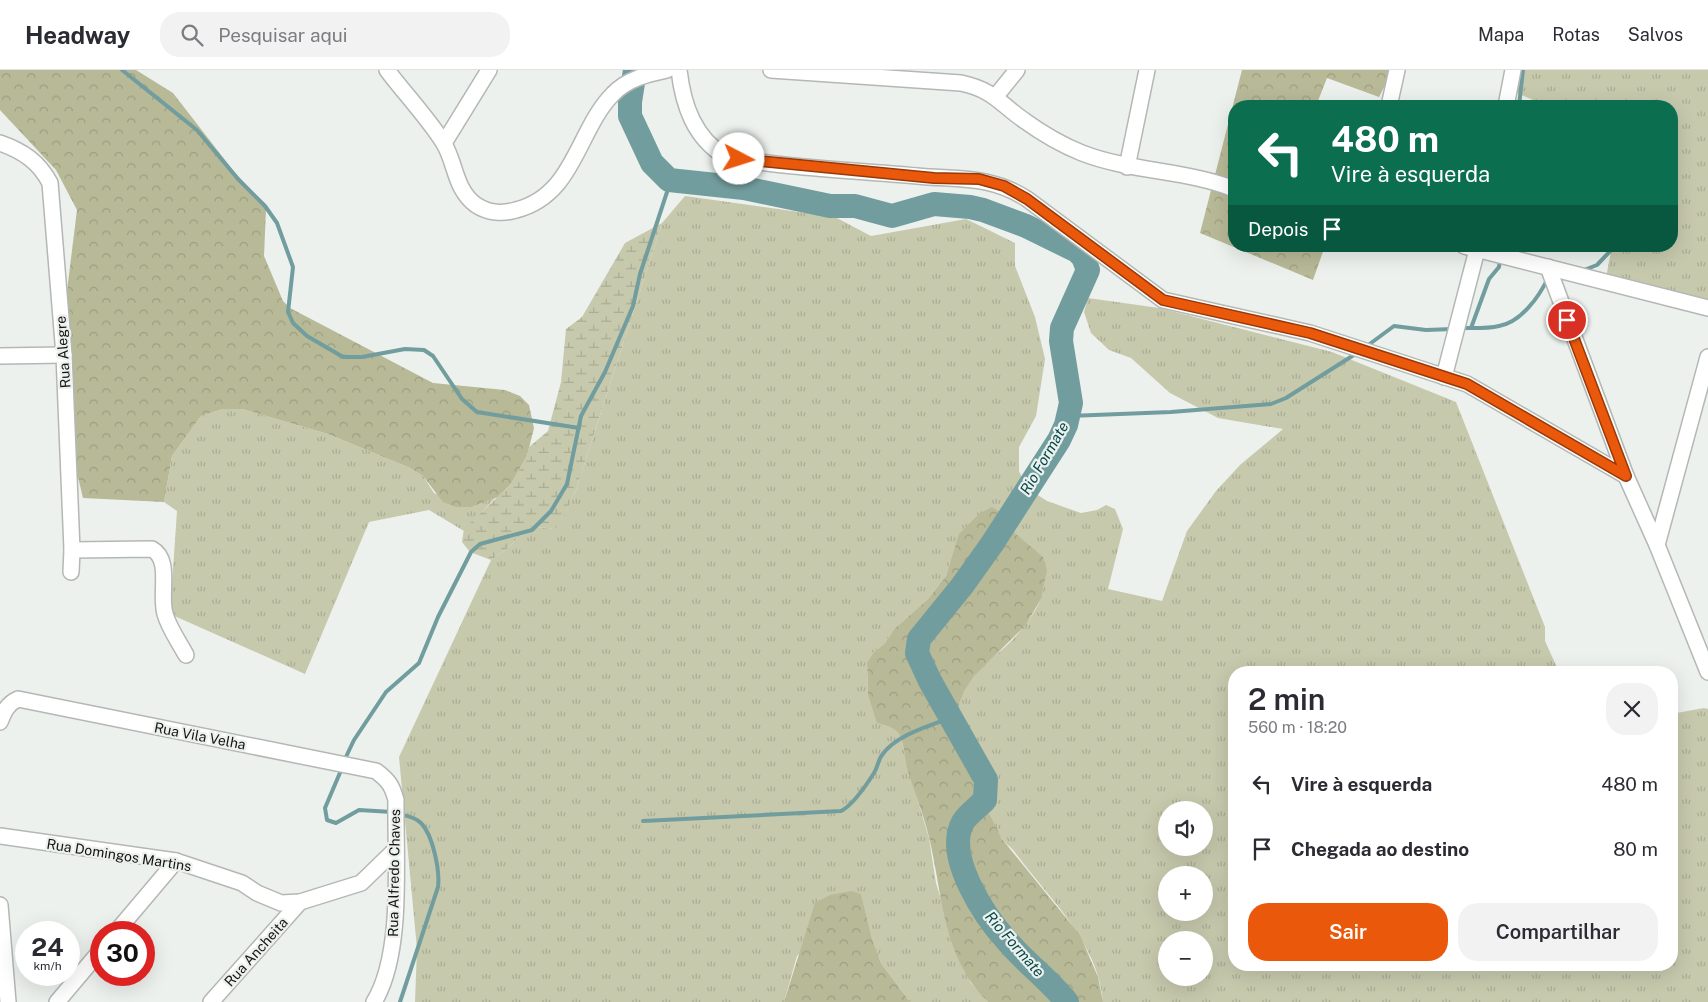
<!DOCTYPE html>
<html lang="pt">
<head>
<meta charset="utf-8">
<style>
  :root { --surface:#fff; --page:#f2f2f3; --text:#2b2b33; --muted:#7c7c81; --line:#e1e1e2; --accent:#ea580c }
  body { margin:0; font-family:"Public Sans",sans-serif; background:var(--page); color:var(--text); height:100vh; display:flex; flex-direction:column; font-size:19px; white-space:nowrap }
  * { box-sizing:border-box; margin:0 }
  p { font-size:16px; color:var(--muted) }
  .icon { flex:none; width:28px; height:28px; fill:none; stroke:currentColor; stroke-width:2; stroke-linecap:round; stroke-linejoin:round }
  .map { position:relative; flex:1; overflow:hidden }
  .panel { position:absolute; left:1228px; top:596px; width:450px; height:305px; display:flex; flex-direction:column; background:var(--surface); border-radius:20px; box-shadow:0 5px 20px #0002 }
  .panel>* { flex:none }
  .guide { position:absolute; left:1228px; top:30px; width:450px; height:152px; border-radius:20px; box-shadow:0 5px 20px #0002; background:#0b6e4f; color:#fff; overflow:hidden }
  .controls { position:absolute; left:1158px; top:731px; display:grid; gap:10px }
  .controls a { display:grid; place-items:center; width:55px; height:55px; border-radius:50%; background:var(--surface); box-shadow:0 5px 20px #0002; font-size:25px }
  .speed { position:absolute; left:15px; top:851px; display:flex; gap:10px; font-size:25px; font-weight:700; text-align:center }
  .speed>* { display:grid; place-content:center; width:65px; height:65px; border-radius:50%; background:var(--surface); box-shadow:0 5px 20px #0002; line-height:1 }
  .speed small { font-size:12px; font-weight:400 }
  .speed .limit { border:8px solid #d22; background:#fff; color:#111 }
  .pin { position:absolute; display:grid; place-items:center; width:42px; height:42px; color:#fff; margin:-21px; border:2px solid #fff; border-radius:50%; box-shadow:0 1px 5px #0007 }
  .me { position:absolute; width:55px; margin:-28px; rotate:95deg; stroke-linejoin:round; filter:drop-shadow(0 0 4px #0008) }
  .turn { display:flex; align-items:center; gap:18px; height:105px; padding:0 20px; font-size:22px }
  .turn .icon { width:65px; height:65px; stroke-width:2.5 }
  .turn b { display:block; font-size:35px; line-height:42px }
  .then { display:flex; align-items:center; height:48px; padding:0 20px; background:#0003; gap:10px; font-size:19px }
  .round { display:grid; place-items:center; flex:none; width:52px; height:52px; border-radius:20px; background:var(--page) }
  .head { display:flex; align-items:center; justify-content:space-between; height:85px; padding:0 20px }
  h1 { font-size:30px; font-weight:600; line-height:38px }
  .action { display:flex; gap:10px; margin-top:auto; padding:10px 20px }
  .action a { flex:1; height:58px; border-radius:20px; background:var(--accent); color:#fff; font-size:20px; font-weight:600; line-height:58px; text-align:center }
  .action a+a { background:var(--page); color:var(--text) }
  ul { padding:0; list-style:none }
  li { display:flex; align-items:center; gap:15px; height:65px; padding:0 20px }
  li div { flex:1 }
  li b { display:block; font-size:19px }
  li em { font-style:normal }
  header { display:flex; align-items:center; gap:30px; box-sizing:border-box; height:70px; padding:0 25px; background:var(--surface); border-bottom:1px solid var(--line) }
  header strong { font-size:24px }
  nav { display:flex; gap:28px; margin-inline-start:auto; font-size:18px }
  .search { width:350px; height:45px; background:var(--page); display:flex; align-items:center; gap:12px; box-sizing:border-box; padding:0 18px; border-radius:20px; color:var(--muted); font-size:19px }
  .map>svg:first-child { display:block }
  .grass { fill:url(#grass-tufts); fill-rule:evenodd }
  .forest { fill:url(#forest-crowns) }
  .wetland { fill:url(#wetland-marsh) }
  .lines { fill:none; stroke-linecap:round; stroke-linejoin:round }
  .stream { stroke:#729d9e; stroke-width:4 }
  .river { stroke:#729d9e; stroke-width:24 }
  .minor-casing { stroke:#b4b8b5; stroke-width:18 }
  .minor { stroke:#fff; stroke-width:15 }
  .route-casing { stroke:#983908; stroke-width:12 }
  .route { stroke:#ea580c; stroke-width:9 }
  .labels { text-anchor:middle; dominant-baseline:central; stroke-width:4.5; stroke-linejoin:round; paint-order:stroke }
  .street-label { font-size:14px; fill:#131413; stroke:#ecf1ed }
  .water-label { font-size:15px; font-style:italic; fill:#05494c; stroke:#ecf1ed }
</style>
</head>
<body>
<header>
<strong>Headway</strong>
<div class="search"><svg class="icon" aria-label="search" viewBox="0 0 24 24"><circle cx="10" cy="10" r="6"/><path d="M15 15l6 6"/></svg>Pesquisar aqui</div>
<nav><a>Mapa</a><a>Rotas</a><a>Salvos</a></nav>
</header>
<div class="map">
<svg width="1708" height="932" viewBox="0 0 1708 932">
  <defs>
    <pattern id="grass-tufts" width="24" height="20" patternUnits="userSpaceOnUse" patternTransform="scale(1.25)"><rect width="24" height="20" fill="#c7c9ad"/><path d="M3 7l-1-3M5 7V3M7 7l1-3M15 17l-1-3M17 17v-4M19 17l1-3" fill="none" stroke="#aaac94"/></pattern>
    <pattern id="forest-crowns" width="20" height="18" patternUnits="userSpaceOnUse" patternTransform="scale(1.25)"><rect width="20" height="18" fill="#b7b997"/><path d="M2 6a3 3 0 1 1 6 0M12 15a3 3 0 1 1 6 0" fill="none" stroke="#9c9e81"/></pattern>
    <pattern id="wetland-marsh" width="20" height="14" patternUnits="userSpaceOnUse" patternTransform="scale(1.25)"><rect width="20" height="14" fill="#c7c9ad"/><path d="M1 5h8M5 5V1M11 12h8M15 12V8" fill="none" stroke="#aaac94"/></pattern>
  </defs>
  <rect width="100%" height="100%" fill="#ecf1ed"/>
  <g class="grass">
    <path d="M1523,0H1708V235L1605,213L1612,176H1671V36H1546L1515,22Z"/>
    <path d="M685,126L835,147L871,166L966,149L1015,173V196L1035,247L1045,289L1036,346L1019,377V401L1027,418L1047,431L1081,443L1097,440L1106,435L1115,439L1123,459L1108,519L1162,531L1187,461L1216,421L1240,395L1283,359L1218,348L1170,323L1131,288L1109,280L1091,263L1084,242L1088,228L1159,238L1332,282L1456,332L1545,557V571L1559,602H1234V895H1671V644L1704,638L1708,639V932H1103C1098,871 1048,828 1014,781C1010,776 1004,773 1001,767C980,734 945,659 963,621C972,603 990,590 1005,577C1020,563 1032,548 1041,529L1020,469L1010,459L1006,446L950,493L946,506L928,529L894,559L885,573L873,583L867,592L868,625L901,667L908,698L929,768L936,813L946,846L971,913L988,932H910L881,893L872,868L861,825L797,886L784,932H415L417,879L399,687L491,490C499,484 510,478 516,470C530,454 532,456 554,459L560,454L576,420L662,153ZM1166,740H1204V778H1166ZM1166,805H1204V842H1166ZM1166,870H1204V908H1166Z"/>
    <path d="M223,339H242L328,364L410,398L423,406L434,423L472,437L495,428L464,461L429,440L369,452L305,604L170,544L177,441L164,432L172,386L201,346Z"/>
  </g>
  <g class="forest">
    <path d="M0,0H136L173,23L232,99L266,139L264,186L283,231L290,238L433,313L505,320L520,326L529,335L534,358L527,386L511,414L498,427L472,437H456L443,432L423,406L410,398L328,364L242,339H223L201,346L172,386L164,432L83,428L77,403L66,229L77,140L56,100L0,40Z"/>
    <path d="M1242,0H1393L1379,27L1327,8L1316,36H1234V176H1325L1313,210L1200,163Z"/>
    <path d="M992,437L1006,446L1010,459L1043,487L1047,500L1041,529L1025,556L974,606L964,621L959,634L960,663L974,714L1002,769L1080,865L1098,907L1103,932H988C942,887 943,826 929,767C923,743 914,721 907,698C905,688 904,677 901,668C896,657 887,655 877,653L868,625L867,592L873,583L885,573L894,559L928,529L946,506L959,464L979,444Z"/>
    <path d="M851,821L861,824L872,868L881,893L910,932H784L815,833L830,825Z"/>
  </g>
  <path class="wetland" d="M662,153L576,420L560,455L554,459C532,456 530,454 516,470C510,478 499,484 491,490L470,482L462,472L464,459L511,414L527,386L529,377L548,361L561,312L566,259L582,247L625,173Z"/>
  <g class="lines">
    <g class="stream">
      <path d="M122,0L197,60L238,109L265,136L277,153L293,197L288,242L293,253L307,266L343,287H362L405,279L424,280L433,286L462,329L477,342L579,358"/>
      <path d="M1519,36L1523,0"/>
      <path d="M1584,200L1597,195L1615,176"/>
      <path d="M1460,258C1472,258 1486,259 1499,256C1521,252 1539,227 1548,208"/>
      <path d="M1471,258L1489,209L1499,197L1500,190"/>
      <path d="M1367,276L1394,256L1426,260L1453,259"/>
      <path d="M1069,346L1171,342L1271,334L1286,328L1357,283"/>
      <path d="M344,691L354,670L386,622L419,593L438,547L471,482L480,474L532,460L551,441L567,414L581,346L605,302L633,236L640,204L671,110"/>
      <path d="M342,698L325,738L327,750L336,753L359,740L392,742"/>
      <path d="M399,744C407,746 415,747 421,753C433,765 440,801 438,817L400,932"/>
      <path d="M643,751L841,741C853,735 867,714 874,703C878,697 878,690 882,685C896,665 929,656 950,648"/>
    </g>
    <path class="river" d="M635,0L630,32V46L652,93L669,110L744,118L830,136H855L892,146L934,134L970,137L983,140L1026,156L1077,181L1083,187L1088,200L1062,258L1061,271L1071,333L1066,355L1059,370L992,474L962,516L919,569L917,583L930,611L986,710L985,730C978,737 968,744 963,752C944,786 985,847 1008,872C1026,893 1049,910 1067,932"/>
    <g class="minor-casing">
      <g id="minor">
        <path d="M387,0C405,24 427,47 443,72C456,92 454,119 476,135C488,143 503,144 516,140C575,125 577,60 613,24C627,9 648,4 667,0"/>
        <path d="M679,0C683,35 694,68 726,87C788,98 854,100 917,106C958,110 990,105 1027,129L1163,230L1310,263L1467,314L1626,406"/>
        <path d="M771,0L961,13C994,20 1000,34 1025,51C1043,64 1062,75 1082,83C1131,102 1187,100 1234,119"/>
        <path d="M996,26L1017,0"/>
        <path d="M1389,36L1397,0"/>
        <path d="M1506,36L1513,0"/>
        <path d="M0,73C23,81 39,92 50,113L64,285L72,480L71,502"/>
        <path d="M444,73L489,0"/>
        <path d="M1127,97L1147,0"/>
        <path d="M1464,176L1708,238"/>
        <path d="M1548,197L1626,406L1657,475L1708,602"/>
        <path d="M0,286L64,285"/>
        <path d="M1444,307L1478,176"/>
        <path d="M1657,475L1708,287"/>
        <path d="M72,480L152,479C172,490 159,524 165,544C169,558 179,572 186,585"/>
        <path d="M0,652C4,642 7,634 18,629L376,701C388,710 392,715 396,730C395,788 404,883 374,932"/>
        <path d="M0,766L176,791L242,813L257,823L281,833L300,832L361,813L395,780"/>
        <path d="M0,835L8,932"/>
        <path d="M116,862L176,791"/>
        <path d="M57,932L101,880"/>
        <path d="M211,932L300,832"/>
      </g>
    </g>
    <use href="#minor" class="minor"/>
  </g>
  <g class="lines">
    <g class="route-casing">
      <path id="route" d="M739,89L934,108L979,109L1004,116L1027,129L1163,230L1310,263L1467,314L1626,406L1567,250"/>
    </g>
    <use href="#route" class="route"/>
  </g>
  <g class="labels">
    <g class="street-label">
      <text transform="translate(63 282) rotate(-94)">Rua Alegre</text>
      <text transform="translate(200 666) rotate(11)">Rua Vila Velha</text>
      <text transform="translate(119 785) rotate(9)">Rua Domingos Martins</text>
      <text transform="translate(394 803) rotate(-89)">Rua Alfredo Chaves</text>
      <text transform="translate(256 882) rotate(-48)">Rua Ancheita</text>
    </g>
    <g class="water-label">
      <text transform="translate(1044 388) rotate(-60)">Rio Formate</text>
      <text transform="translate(1015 874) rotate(49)">Rio Formate</text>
    </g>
  </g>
</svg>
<div class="controls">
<a><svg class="icon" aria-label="sound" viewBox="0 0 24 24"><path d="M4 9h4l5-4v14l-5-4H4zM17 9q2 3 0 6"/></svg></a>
<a>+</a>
<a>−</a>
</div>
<div class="speed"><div>24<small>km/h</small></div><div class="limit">30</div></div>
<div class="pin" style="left:1567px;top:250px;background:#d93025"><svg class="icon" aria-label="arrive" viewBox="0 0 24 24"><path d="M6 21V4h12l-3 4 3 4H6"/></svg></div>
<svg class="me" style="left:739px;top:89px" viewBox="-20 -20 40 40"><circle r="19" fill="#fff"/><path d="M0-13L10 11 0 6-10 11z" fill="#ea580c"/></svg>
<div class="guide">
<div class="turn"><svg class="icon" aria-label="left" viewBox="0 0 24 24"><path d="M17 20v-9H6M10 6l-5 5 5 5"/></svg><div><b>480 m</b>Vire à esquerda</div></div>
<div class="then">Depois<svg class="icon" aria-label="arrive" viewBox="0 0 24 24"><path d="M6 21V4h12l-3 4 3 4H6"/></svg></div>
</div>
<section class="panel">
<div class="head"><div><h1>2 min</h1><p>560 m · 18:20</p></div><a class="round"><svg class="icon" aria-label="close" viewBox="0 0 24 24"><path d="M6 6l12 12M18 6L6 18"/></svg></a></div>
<ul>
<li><svg class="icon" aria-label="left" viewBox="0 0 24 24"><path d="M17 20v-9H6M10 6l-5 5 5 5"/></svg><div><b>Vire à esquerda</b></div><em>480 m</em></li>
<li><svg class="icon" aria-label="arrive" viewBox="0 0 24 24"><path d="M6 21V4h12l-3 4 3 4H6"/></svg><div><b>Chegada ao destino</b></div><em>80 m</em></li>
</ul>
<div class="action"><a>Sair</a><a>Compartilhar</a></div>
</section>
</div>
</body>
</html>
